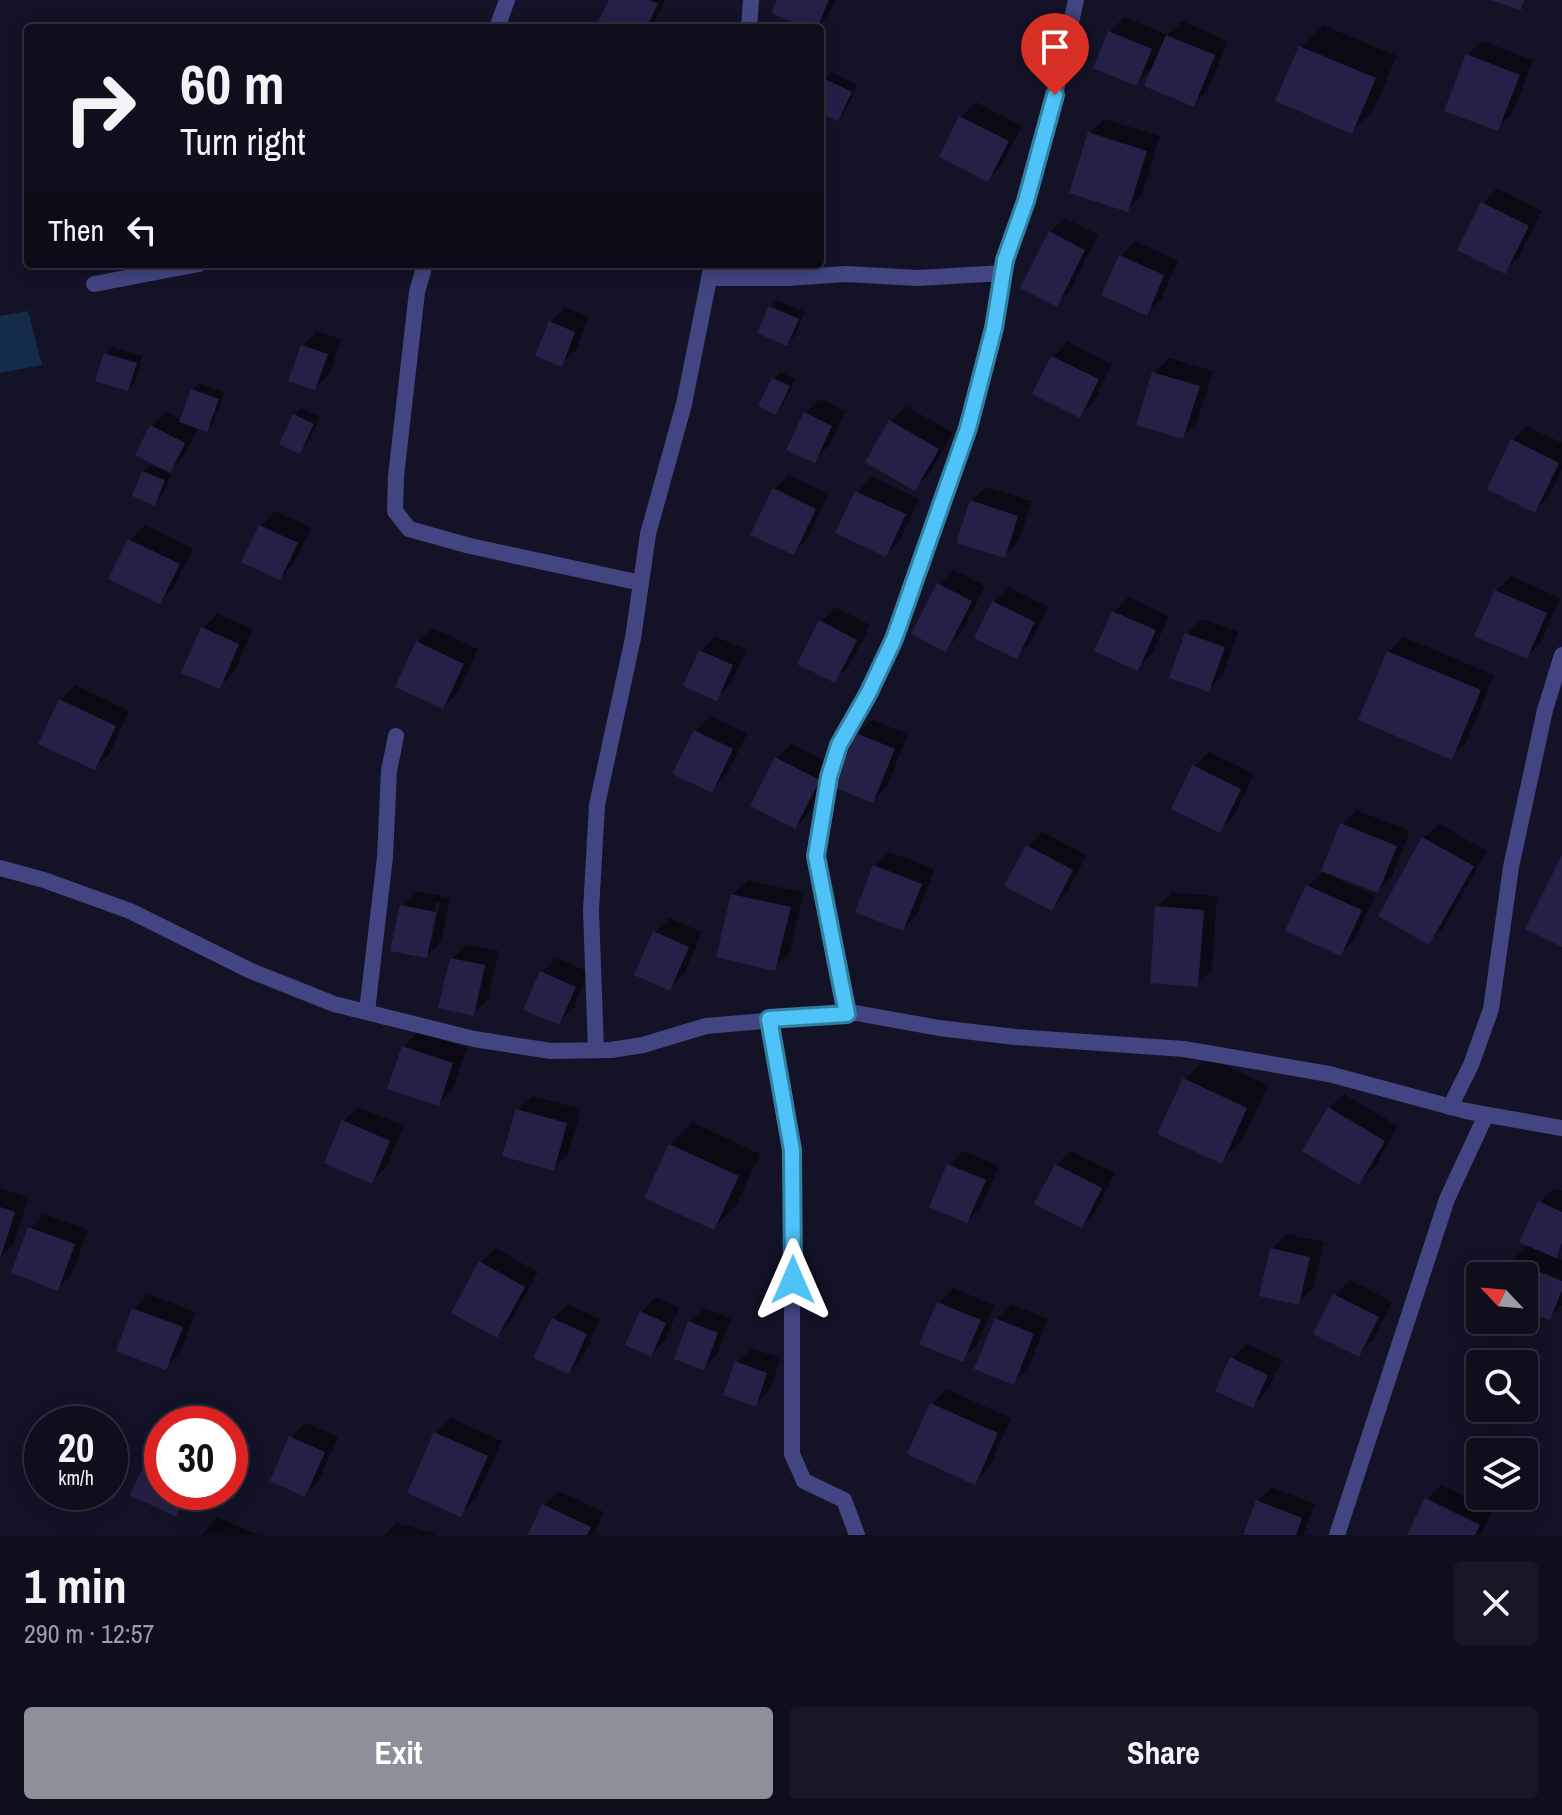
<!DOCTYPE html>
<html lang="en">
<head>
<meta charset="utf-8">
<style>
  :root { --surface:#0f0e1d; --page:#181726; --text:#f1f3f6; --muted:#9b9ca4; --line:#2f2e3b; --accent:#8c9099 }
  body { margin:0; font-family:"Archivo Narrow",sans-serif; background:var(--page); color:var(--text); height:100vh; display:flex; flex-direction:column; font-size:30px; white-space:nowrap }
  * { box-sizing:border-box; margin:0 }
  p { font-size:26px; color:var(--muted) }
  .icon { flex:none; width:44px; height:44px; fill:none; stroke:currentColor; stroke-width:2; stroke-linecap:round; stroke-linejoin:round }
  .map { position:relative; height:1535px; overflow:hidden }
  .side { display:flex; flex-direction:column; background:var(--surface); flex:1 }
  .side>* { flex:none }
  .top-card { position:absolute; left:24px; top:24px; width:800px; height:244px; border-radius:8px; box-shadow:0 4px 20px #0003,0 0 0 2px var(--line); background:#0f0e1d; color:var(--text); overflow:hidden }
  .needle { width:52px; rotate:296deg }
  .controls { position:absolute; left:1466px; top:1262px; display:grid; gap:16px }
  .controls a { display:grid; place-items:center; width:72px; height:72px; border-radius:8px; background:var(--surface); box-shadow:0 4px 20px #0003,0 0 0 2px var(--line); font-size:40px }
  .speed { position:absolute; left:24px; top:1406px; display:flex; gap:16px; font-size:40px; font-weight:700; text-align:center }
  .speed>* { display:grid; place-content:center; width:104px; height:104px; border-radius:50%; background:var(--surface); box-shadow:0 4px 20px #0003,0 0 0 2px var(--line); line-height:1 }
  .speed small { font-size:20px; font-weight:400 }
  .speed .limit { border:12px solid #d22; background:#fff; color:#111 }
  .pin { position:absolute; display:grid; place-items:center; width:68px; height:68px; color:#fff; margin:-82px -34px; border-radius:50% 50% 50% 0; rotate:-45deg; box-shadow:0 0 8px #0007 }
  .pin .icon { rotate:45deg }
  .me { position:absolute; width:88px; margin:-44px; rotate:0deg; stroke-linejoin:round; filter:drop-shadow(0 0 6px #0008) }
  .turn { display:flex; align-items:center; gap:28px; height:168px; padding:0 24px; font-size:36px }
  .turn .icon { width:104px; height:104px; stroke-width:2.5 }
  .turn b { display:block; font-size:56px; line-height:68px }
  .then { display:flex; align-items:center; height:76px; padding:0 24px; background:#0003; gap:16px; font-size:30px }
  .round { display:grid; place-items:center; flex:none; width:84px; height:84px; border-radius:8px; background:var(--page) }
  .headline { display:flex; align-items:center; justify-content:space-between; height:136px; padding:0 24px }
  h1 { font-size:48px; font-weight:700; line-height:60px }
  .cta { display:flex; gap:16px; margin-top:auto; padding:16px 24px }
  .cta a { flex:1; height:92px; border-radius:8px; background:var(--accent); color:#fff; font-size:32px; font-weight:700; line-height:92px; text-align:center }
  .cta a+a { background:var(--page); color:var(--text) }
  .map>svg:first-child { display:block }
  .water { fill:#142c49 }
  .shadow { fill:#0007; fill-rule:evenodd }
  .building { fill:#252046 }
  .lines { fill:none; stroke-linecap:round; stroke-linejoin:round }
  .street { stroke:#424581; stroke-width:16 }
  .route-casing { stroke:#337fa1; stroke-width:20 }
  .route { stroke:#4fc3f7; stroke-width:14 }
</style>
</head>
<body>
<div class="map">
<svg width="1562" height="1535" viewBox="0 0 1562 1535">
  <rect width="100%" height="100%" fill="#141227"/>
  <path class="water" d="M28,311L42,365L0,373V316Z"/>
  <g class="shadow">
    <path d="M611,0H665L652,28H597Z"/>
    <path d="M779,0H836L829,15L816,28H810Z"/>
    <path d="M1124,17L1168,35L1182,21L1228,41L1208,90L1194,105L1155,65L1136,83L1110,32Z"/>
    <path d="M1323,25L1397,56L1374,109L1352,131L1278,100L1301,47Z"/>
    <path d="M1482,41L1533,60L1512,114L1497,129L1467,55Z"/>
    <path d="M831,72L857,85L845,112L838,119L820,110V88Z"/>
    <path d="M976,102L1022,126L1002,165L988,180L941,157L961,117Z"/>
    <path d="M1104,119L1160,136L1142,195L1127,209L1090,133Z"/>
    <path d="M1497,188L1542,211L1519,257L1504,272L1483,203Z"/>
    <path d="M1065,218L1098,235L1071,290L1056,304L1050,232Z"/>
    <path d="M1135,241L1178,261L1161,299L1146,313L1121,256Z"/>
    <path d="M57,264H71L66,269Z"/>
    <path d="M777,300L805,312L794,337L787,344L770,307Z"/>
    <path d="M565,307L589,317L576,350L561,364L550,322Z"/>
    <path d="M317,331L341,339L330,373L315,388L303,346Z"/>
    <path d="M1067,342L1112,364L1094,401L1080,416L1053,357Z"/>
    <path d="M112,347L143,356L135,382L128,389L105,354Z"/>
    <path d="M1169,358L1213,371L1197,422L1183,437L1154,373Z"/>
    <path d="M781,372L795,379L783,405L776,412L761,405L774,379Z"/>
    <path d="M199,383L224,393L213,423L206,430L199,427L184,456L168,472L171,474L162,496L155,503L143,472L150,465L162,470L163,467L151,426L166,412L182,420L193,390Z"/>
    <path d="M820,399L845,411L829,446L814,460L805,413Z"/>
    <path d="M906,406L953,433L929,474L915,488L868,461L891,421Z"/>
    <path d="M301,408L320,417L307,444L300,451L294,415Z"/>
    <path d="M1527,426L1562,443V470L1549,496L1535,510L1512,441Z"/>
    <path d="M789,475L829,494L808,538L793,553L774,489Z"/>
    <path d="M872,477L919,499L900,540L885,554L838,532L857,492Z"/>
    <path d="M986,487L1032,501L1019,541L1005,556L972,501Z"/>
    <path d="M275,511L311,528L294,563L280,578L261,526Z"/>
    <path d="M145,525L193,549L174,587L160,602L111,578L130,540Z"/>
    <path d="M954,570L985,586L960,635L945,649L939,584Z"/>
    <path d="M1511,576L1560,598L1541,642L1526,657L1496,591Z"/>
    <path d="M1008,587L1048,607L1031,642L1017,656L994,602Z"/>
    <path d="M1128,597L1169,616L1152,654L1137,668L1114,612Z"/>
    <path d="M835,607L870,625L849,666L834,681L821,621Z"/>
    <path d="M217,614L253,629L234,672L220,687L203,628Z"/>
    <path d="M1202,619L1238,632L1223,675L1208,690L1172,677L1187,634Z"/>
    <path d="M433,628L478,649L458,692L443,707L418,642Z"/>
    <path d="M715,636L746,650L731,684L716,698L701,651Z"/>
    <path d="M1403,637L1494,675L1466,743L1451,757L1389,652Z"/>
    <path d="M75,685L129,711L110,753L95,768L61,700Z"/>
    <path d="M710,716L747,734L726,776L711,791L695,731Z"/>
    <path d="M872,720L908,734L887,786L873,801L857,734Z"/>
    <path d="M791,744L833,765L809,812L795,827L776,759Z"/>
    <path d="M1209,752L1254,774L1234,816L1219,830L1194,767Z"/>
    <path d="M1356,810L1410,831L1392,876L1378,890L1335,874L1333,877L1375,896L1355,939L1341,954L1307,887L1323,872L1342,825Z"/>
    <path d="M1439,824L1487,851L1443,928L1429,943L1381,915L1424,838Z"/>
    <path d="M1042,832L1087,855L1066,894L1051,909L1028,847Z"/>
    <path d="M889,852L935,869L917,914L903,929L875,866Z"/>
    <path d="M748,880L804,893L789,954L774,968L733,895Z"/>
    <path d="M416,891L450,898L441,942L427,956L401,906ZM436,902L440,903L432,942H428Z"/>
    <path d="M1172,892L1217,896L1212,970L1197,985L1157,907Z"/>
    <path d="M669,918L702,932L684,974L669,988L655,932Z"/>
    <path d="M466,944L499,951L488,999L473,1014L452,959Z"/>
    <path d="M556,958L589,972L573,1008L558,1023L542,972Z"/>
    <path d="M418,1032L467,1048L453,1089L439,1104L403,1047Z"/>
    <path d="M1207,1057L1268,1085L1243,1139L1221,1162L1185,1079Z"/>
    <path d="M1344,1094L1398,1126L1374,1168L1359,1182L1329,1108Z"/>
    <path d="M532,1096L581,1109L568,1154L553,1168L518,1110Z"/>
    <path d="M358,1107L404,1126L386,1167L372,1181L344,1121Z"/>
    <path d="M692,1122L760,1154L736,1206L714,1228L670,1145Z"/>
    <path d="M963,1151L999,1166L982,1206L967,1221L949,1166Z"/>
    <path d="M1071,1151L1115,1173L1096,1211L1082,1226L1056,1165Z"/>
    <path d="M0,1188L29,1197L13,1245L0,1258Z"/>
    <path d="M1554,1188L1562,1191V1248L1553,1257L1562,1260V1305L1549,1318L1524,1307V1276H1505L1512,1261L1529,1244L1540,1202Z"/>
    <path d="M44,1214L88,1230L72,1274L58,1289L30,1228Z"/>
    <path d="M1287,1234L1324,1242L1313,1288L1298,1303L1272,1249Z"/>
    <path d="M495,1248L538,1272L511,1321L497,1336L481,1263Z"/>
    <path d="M1350,1280L1392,1302L1373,1340L1358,1354L1316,1333L1335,1295Z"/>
    <path d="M953,1288L994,1305L977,1345L962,1359L939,1303Z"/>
    <path d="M148,1294L196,1312L180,1353L165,1367L134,1309Z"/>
    <path d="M656,1297L679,1308L665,1340L651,1355L641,1312Z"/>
    <path d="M568,1304L600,1319L583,1357L569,1372L553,1319Z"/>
    <path d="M1011,1304L1048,1319L1028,1368L1014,1382L996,1319Z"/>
    <path d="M704,1308L731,1318L718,1353L704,1368L690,1322Z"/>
    <path d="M1247,1344L1282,1360L1267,1391L1253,1406L1232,1358Z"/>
    <path d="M751,1348L781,1358L770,1390L755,1404L736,1363Z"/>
    <path d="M946,1389L1011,1418L989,1468L974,1482L932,1404Z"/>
    <path d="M451,1418L502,1441L475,1500L460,1514L436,1433Z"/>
    <path d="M306,1423L338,1437L319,1480L305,1494L291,1437Z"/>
    <path d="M162,1442V1492H194L191,1500L176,1515L132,1494L153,1451Z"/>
    <path d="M1441,1485L1493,1510L1481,1535H1409L1426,1500Z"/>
    <path d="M1272,1487L1315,1504L1303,1535H1245L1258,1501Z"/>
    <path d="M559,1491L604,1512L594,1535H530L544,1505Z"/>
    <path d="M217,1517L259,1535H201Z"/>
    <path d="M396,1523L438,1534L437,1535H384Z"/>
  </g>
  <g class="building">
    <path d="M609,0H650L658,4L646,28H595Z"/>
    <path d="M777,0H829L817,28H805L771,13Z"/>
    <path d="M1490,0H1524L1521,10Z"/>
    <path d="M1108,31L1152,49L1137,86L1093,68Z"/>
    <path d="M1166,35L1215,55L1194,107L1144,86Z"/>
    <path d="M1299,46L1376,78L1352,134L1275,101Z"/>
    <path d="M1466,54L1520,75L1498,131L1444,111Z"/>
    <path d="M823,78L852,92L838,121L820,113V84Z"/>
    <path d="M959,116L1009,141L988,182L939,157Z"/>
    <path d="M1088,132L1147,151L1128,212L1069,193Z"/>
    <path d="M1481,202L1529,226L1505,274L1457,250Z"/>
    <path d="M1049,231L1085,250L1057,307L1020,288Z"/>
    <path d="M1119,255L1164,275L1147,316L1101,295Z"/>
    <path d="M769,306L799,319L787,346L757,333Z"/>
    <path d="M549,321L575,332L562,367L535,356Z"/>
    <path d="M301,345L328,354L315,390L288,381Z"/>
    <path d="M104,353L137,363L128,391L95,381Z"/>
    <path d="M1051,356L1099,379L1080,418L1032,394Z"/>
    <path d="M1152,372L1200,386L1183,439L1136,425Z"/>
    <path d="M772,378L790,386L776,415L758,406Z"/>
    <path d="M191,389L219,399L207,432L179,422Z"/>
    <path d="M804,412L832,426L815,463L786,450Z"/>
    <path d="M293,414L314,424L300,454L279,444Z"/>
    <path d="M889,420L939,449L915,491L865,462Z"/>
    <path d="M150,425L185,443L170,473L135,455Z"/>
    <path d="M1511,439L1559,463L1535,513L1487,489Z"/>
    <path d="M142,471L165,480L155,506L132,496Z"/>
    <path d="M773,488L816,509L794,555L750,535Z"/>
    <path d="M855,491L906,514L886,557L835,533Z"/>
    <path d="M970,500L1018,516L1005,558L956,543Z"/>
    <path d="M259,525L298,543L280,580L241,562Z"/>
    <path d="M128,539L180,564L160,604L108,579Z"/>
    <path d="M937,583L972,601L946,652L911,634Z"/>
    <path d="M1495,590L1547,613L1527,659L1474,636Z"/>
    <path d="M992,601L1035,622L1017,659L974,638Z"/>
    <path d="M1112,611L1156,630L1138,671L1094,651Z"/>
    <path d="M819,620L857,640L835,683L797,664Z"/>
    <path d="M201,627L239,644L220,689L181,673Z"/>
    <path d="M1185,633L1225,647L1209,692L1169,678Z"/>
    <path d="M416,641L464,664L443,709L395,687Z"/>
    <path d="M699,650L733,665L717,701L683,686Z"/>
    <path d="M1387,651L1481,690L1452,760L1358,720Z"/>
    <path d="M59,699L116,726L95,770L38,744Z"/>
    <path d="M694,730L733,749L712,793L672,774Z"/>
    <path d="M856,733L895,749L873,803L833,787Z"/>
    <path d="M775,757L820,780L795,829L750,806Z"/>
    <path d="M1192,765L1241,789L1220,833L1171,809Z"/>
    <path d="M1340,823L1397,846L1378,893L1321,871Z"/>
    <path d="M1422,837L1474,866L1429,945L1378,916Z"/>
    <path d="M1026,845L1073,870L1052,911L1004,886Z"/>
    <path d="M1562,855V947L1525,929Z"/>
    <path d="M873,865L922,884L903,931L855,912Z"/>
    <path d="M1306,885L1362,910L1341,956L1285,931Z"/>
    <path d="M731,894L791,907L775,971L716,957Z"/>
    <path d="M400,905L436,912L427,958L390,951Z"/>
    <path d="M1155,906L1204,910L1198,987L1150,983Z"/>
    <path d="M653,931L689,947L670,991L634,975Z"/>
    <path d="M450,958L485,965L474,1016L438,1008Z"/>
    <path d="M540,971L576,987L559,1025L523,1010Z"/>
    <path d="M402,1046L453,1063L439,1106L387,1089Z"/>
    <path d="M1183,1078L1247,1108L1222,1164L1157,1134Z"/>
    <path d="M1328,1107L1385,1141L1359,1185L1302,1151Z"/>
    <path d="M516,1109L567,1123L554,1171L502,1156Z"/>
    <path d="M342,1120L390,1141L372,1184L324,1163Z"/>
    <path d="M669,1144L739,1176L714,1230L644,1198Z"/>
    <path d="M947,1164L986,1180L967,1223L929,1207Z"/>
    <path d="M1055,1164L1102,1188L1082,1228L1034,1204Z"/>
    <path d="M1538,1201L1562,1212V1243L1556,1258L1519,1242Z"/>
    <path d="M0,1207L15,1212L1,1256H0Z"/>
    <path d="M28,1227L75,1244L58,1291L11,1273Z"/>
    <path d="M1270,1248L1310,1257L1299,1305L1259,1296Z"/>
    <path d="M1510,1259L1562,1281V1290L1550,1320L1524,1310V1276H1503Z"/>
    <path d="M479,1261L525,1287L497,1338L451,1313Z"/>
    <path d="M1333,1294L1379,1317L1359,1357L1313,1334Z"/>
    <path d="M937,1302L981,1320L963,1362L919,1344Z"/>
    <path d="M132,1308L183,1327L166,1370L116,1351Z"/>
    <path d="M640,1311L666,1323L651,1357L625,1345Z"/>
    <path d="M552,1318L587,1334L569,1374L533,1358Z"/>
    <path d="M995,1318L1034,1334L1014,1385L974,1369Z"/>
    <path d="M688,1321L718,1333L704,1370L674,1359Z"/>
    <path d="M1230,1357L1268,1375L1253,1408L1215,1391Z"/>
    <path d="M735,1361L767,1373L756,1407L723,1395Z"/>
    <path d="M930,1403L998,1433L975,1485L907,1454Z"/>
    <path d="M434,1432L488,1456L461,1517L407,1493Z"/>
    <path d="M289,1436L325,1452L305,1497L270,1481Z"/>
    <path d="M151,1450L162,1455V1492H188L176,1517L130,1495Z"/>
    <path d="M1425,1498L1480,1525L1475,1535H1407Z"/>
    <path d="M1256,1500L1302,1518L1296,1535H1243Z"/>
    <path d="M542,1504L591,1527L587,1535H528Z"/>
  </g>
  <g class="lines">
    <g class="street">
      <path d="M497,28L507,0"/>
      <path d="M749,28L751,0"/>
      <path d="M425,264L417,292L396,476L395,511L409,529L470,546L641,583L633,638L597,805L591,910L596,1050"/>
      <path d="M709,278H787L846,274L918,278L1003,273"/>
      <path d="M94,284L199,264"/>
      <path d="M641,583L648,534L684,404L712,264"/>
      <path d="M0,868L44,880L130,911L251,971L334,1004L474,1039L551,1051L611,1050L643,1045L706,1026L856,1013L939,1028L1015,1037L1184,1049L1329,1074L1466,1111L1562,1128"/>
      <path d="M367,1011L385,857L389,771L396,736"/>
      <path d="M847,1014L816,856L829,777L839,745L868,694L894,639L968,428L994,328L1005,260L1026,201L1055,95L1076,0"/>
      <path d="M769,1019L792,1150V1454L804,1481L844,1500L857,1535"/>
      <path d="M1450,1107L1471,1065L1491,1009L1511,867L1545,710L1562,655"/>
      <path d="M1337,1535L1447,1199L1486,1115"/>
    </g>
  </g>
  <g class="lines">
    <g class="route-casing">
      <path id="route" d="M793,1280L792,1150L769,1019L847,1014L816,856L829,777L839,745L868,694L894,639L968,428L994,328L1005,260L1026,201L1055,95"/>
    </g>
    <use href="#route" class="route"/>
  </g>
</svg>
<div class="controls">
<a><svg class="needle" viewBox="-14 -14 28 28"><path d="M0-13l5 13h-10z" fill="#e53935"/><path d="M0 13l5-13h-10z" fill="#9b9ca4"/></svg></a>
<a><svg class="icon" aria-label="search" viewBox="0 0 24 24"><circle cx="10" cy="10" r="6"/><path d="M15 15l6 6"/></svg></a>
<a><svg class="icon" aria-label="layers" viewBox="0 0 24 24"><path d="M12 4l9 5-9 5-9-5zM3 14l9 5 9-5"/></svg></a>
</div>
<div class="speed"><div>20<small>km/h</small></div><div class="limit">30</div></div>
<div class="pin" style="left:1055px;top:95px;background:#d93025"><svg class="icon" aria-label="arrive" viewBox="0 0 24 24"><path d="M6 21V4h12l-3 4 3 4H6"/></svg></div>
<svg class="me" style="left:793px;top:1280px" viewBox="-20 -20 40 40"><path d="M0-17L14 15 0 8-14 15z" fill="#4fc3f7" stroke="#fff" stroke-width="4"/></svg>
<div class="top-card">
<div class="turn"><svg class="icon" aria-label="right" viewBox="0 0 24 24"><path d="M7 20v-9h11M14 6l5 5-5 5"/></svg><div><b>60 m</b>Turn right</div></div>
<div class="then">Then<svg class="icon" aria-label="left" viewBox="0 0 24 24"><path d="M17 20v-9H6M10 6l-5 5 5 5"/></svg></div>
</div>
</div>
<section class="side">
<div class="headline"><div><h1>1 min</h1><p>290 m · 12:57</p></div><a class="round"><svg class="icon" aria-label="close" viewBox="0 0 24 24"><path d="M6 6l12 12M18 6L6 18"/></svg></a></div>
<div class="cta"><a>Exit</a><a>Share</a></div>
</section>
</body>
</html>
